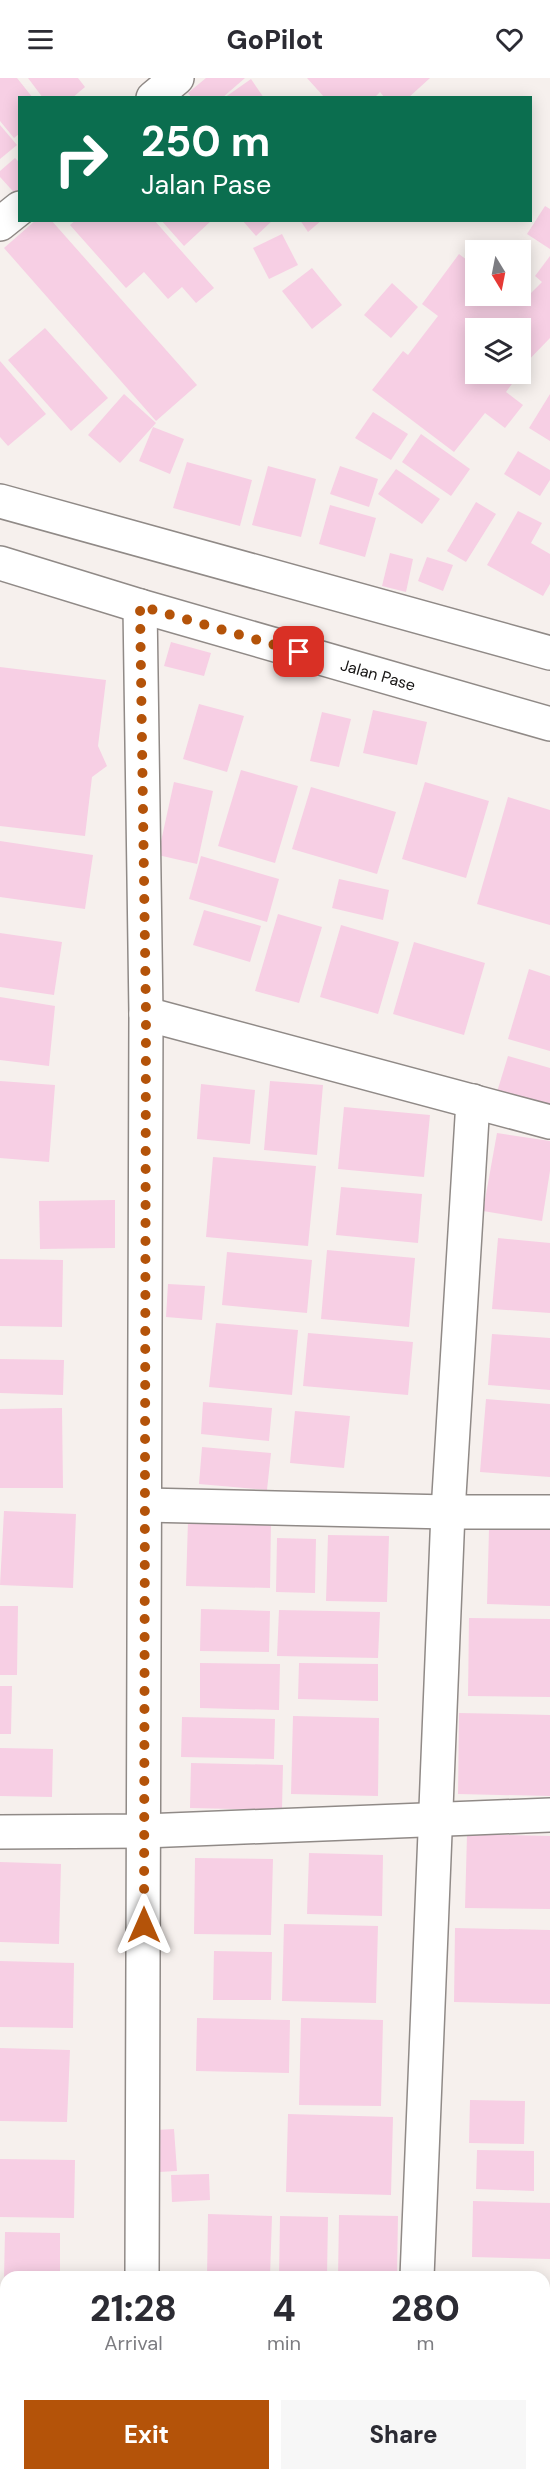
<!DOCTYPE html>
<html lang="en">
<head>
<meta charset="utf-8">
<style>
  :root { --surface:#fff; --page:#f7f7f7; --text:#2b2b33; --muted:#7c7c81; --accent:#b45309 }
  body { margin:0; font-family:"DM Sans",sans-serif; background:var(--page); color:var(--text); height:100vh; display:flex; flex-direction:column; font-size:22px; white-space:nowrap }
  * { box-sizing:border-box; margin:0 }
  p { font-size:20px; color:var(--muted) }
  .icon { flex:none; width:33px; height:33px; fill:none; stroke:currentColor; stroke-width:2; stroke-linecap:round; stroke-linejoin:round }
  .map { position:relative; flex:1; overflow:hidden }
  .panel { position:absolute; left:0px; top:2193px; width:550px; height:210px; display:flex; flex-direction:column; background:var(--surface); border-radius:18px 18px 0 0; box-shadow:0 3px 15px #0003 }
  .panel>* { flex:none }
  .hud { position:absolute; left:18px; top:18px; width:514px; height:126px; border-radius:0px; box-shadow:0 3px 15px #0003; background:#0b6e4f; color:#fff; overflow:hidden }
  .needle { width:39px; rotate:170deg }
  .controls { position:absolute; left:465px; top:162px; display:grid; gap:12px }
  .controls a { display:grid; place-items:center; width:66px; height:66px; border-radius:0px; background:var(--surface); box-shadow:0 3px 15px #0003; font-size:30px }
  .pin { position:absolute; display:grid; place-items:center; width:51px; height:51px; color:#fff; margin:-26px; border-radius:12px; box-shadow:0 3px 9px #0006 }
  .me { position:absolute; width:66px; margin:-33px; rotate:0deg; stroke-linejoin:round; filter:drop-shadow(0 0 4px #0008) }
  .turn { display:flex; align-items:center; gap:21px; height:126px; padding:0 24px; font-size:27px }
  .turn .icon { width:78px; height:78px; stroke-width:2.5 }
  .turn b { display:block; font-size:42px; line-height:51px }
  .eta { display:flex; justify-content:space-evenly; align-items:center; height:102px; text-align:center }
  .eta b { font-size:36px; font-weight:800; line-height:42px }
  .action { display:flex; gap:12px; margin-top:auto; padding:12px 24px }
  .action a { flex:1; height:69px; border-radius:0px; background:var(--accent); color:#fff; font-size:24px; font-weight:800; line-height:69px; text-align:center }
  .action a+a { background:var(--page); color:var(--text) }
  header { display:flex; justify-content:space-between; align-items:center; height:78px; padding:0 24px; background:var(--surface); font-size:27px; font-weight:800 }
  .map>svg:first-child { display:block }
  .building { fill:#f7cfe4 }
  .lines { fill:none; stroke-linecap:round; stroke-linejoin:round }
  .street-casing { stroke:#908a87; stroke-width:36 }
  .secondary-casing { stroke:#908a87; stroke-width:36 }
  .street { stroke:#fff; stroke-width:33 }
  .secondary { stroke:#fff; stroke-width:33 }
  .route { stroke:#b45309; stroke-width:10; stroke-dasharray:0 18 }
  .labels { text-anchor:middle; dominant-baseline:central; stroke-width:4.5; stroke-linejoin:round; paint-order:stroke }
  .street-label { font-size:16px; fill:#161413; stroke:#fff }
</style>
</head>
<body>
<header><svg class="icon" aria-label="menu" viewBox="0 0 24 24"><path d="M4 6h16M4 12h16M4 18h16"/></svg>GoPilot<svg class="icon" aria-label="heart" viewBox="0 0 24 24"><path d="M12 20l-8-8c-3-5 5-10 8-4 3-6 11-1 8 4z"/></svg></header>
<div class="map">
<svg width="550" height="2403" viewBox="0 0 550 2403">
  <rect width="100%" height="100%" fill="#f6f0ed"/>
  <g class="building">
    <path d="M0,0H17L33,20H20V55L14,60L0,43Z"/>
    <path d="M28,0H78L85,9L72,20H43Z"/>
    <path d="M206,0H245L222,20H192L188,15Z"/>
    <path d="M307,0H430L408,20H385L380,14L374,20H325Z"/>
    <path d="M251,1L264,20H224Z"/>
    <path d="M0,47L17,67L0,81Z"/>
    <path d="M15,80L20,85V121L0,99V93Z"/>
    <path d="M545,128L550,131V171L527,156Z"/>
    <path d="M36,142H51L197,307L156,343L4,170Z"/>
    <path d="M76,142H154L214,210L196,225L182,209L168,221L144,194L126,210L70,147Z"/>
    <path d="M161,142H212L184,168Z"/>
    <path d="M242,142H273L256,158Z"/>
    <path d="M300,142H322L308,154Z"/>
    <path d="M282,156L298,187L269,201L253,170Z"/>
    <path d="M459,176L476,189V218H520V212L528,218L542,204L535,198L550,178V260L520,291V250H476V296H514L517,299L506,314L523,327L505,350L485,335L454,374L372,312L403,273L408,277L438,238L422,226Z"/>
    <path d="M312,190L342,227L312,251L282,213Z"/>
    <path d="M392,205L418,229L391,260L364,237Z"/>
    <path d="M45,250L108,320L71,353L8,282Z"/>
    <path d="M0,283L46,336L8,368L0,359Z"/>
    <path d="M124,316L156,345L120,385L88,357Z"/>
    <path d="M550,316V363L529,350Z"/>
    <path d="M373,334L408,356L391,382L355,360Z"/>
    <path d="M153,349L184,361L170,396L139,383Z"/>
    <path d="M421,356L470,391L451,418L402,384Z"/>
    <path d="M518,373L550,392V402L540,418L504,396Z"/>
    <path d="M187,384L252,402L240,448L173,430Z"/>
    <path d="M268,388L316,401L301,459L252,447Z"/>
    <path d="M340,388L378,401L369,429L330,416Z"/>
    <path d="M396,391L440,421L422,446L378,416Z"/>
    <path d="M476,424L496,436L466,484L447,473Z"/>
    <path d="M330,427L376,440L365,479L319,466Z"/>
    <path d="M518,433L542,445L531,465L550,476V506L543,518L487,487Z"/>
    <path d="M390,475L413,481L406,514L382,508Z"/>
    <path d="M427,479L453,487L443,513L418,503Z"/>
    <path d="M171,564L211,575L204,598L164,588Z"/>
    <path d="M0,589L106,602L98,668L107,688L92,699L85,758L0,748Z"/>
    <path d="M199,626L244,638L227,694L183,681Z"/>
    <path d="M373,632L427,644L417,687L363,675Z"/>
    <path d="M322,634L351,641L339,689L310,683Z"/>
    <path d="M241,692L298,708L275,785L218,768Z"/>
    <path d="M174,704L213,713L197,786L158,777Z"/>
    <path d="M425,704L489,723L466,800L402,781Z"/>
    <path d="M311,709L396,734L377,796L292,771Z"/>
    <path d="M508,719L550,732V847L477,826Z"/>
    <path d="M0,763L93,777L85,831L0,819Z"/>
    <path d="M201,778L279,801L267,844L189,821Z"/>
    <path d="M339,801L389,812L383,842L332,830Z"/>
    <path d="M204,832L261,848L250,884L193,867Z"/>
    <path d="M278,836L322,849L299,925L255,913Z"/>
    <path d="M341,847L399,864L378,936L320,919Z"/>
    <path d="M0,855L62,864L54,917L0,909Z"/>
    <path d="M414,864L485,885L464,957L393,936Z"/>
    <path d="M529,891L550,898V973L508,961Z"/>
    <path d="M0,919L55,928L49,988L0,982Z"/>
    <path d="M508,978L550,990V1030L497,1014Z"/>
    <path d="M0,1003L55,1007L49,1084L0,1080Z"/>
    <path d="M270,1003L323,1007L317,1077L264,1072Z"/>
    <path d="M201,1006L255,1012L250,1066L197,1061Z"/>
    <path d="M344,1029L430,1037L424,1099L338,1091Z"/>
    <path d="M497,1055L550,1063V1093L542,1143L483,1133Z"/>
    <path d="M213,1079L316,1088L308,1168L206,1159Z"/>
    <path d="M341,1109L422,1116L418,1165L336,1157Z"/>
    <path d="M115,1122V1170L40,1171L39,1123Z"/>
    <path d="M498,1160L550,1165V1235L492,1231Z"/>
    <path d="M327,1172L415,1180L409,1249L321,1241Z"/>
    <path d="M227,1174L312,1182L307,1235L222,1227Z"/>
    <path d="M0,1181L63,1182L62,1249L0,1248Z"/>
    <path d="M168,1206L205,1208L202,1242L166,1239Z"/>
    <path d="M216,1245L298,1252L292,1317L209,1309Z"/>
    <path d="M308,1255L413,1264L408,1317L303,1308Z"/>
    <path d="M492,1256L550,1260V1312L488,1307Z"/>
    <path d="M0,1281L64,1282L63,1317L0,1315Z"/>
    <path d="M486,1321L550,1326V1399L480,1394Z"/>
    <path d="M203,1324L272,1330L269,1363L201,1356Z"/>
    <path d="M62,1330L63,1410H0V1331Z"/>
    <path d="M295,1333L350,1338L344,1390L290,1385Z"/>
    <path d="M202,1369L271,1375L267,1412L199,1406Z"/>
    <path d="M4,1433L76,1436L73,1510L0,1507Z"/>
    <path d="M188,1442L271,1444L270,1510L186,1508Z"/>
    <path d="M489,1451L550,1452V1528L487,1526Z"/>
    <path d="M328,1457L389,1458L387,1524L326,1523Z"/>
    <path d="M277,1460L316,1461L315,1515L276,1514Z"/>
    <path d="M0,1528H18L17,1597H0Z"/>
    <path d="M201,1531L270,1533L269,1574L200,1573Z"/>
    <path d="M279,1532L380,1534L378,1580L277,1578Z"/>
    <path d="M469,1540L550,1541V1619L468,1618Z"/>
    <path d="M200,1585L280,1586L279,1632L200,1630Z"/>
    <path d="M299,1585L378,1586V1623L298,1621Z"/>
    <path d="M0,1608H12L11,1656H0Z"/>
    <path d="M459,1635L550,1637V1718L458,1716Z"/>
    <path d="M293,1638L379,1640L378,1718L291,1716Z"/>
    <path d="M182,1639L275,1641L274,1681L181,1679Z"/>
    <path d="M0,1670L53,1671L52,1719L0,1718Z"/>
    <path d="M191,1685L283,1687L282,1732L190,1730Z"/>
    <path d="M467,1756L550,1758V1831L465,1830Z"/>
    <path d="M309,1775L383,1777L382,1838L307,1836Z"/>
    <path d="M195,1780L273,1781L271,1857L194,1856Z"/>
    <path d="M0,1784L61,1786L59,1866L0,1864Z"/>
    <path d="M284,1846L378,1848L376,1925L282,1923Z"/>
    <path d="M455,1850L550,1852V1926L454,1924Z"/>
    <path d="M214,1873L272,1874L271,1922H213Z"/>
    <path d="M0,1883L74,1885L73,1950L0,1949Z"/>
    <path d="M197,1940L290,1942L289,1995L196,1993Z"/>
    <path d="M301,1940L383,1942L381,2028L299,2027Z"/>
    <path d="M0,1970L70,1972L67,2044L0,2043Z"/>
    <path d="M470,2022L525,2023L524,2066L469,2065Z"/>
    <path d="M288,2036L393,2039L391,2117L286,2114Z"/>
    <path d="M174,2051L177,2093L159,2094L156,2052Z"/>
    <path d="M477,2072L534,2073V2113L476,2111Z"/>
    <path d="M0,2081L75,2082L74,2140L0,2139Z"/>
    <path d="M209,2096L210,2122L172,2124L171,2097Z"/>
    <path d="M473,2123L550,2125V2181L472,2179Z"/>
    <path d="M208,2136L272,2138L270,2199H207Z"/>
    <path d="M339,2137L398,2138L397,2199H338Z"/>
    <path d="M280,2138L328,2139L327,2199H279Z"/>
    <path d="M5,2154L60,2155V2199H4Z"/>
    <rect x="0" y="2275" width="6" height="42"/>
    <path d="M544,2297L550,2298V2379H544Z"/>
    <rect x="0" y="2327" width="6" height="57"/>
    <path d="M1,2397L71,2398V2403H1Z"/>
    <rect x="183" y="2397" width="171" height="6"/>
    <rect x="445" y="2397" width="24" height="6"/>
  </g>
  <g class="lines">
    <g class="street-casing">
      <g id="street">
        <path d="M153,20L177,0"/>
        <path d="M0,146L20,130"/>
        <path d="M140,528L146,936L142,2199"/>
        <path d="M146,936L550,1044"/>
        <path d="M145,1427L448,1434H550"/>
        <path d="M0,1754L144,1753L550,1737"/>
        <path d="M417,2199L448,1434L473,1023"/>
        <path d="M544,2253H550"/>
        <path d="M0,2254H6"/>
        <path d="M139,2403V2397"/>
      </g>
    </g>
    <g class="secondary-casing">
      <g id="secondary">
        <path d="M0,423L550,575"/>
        <path d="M0,485L140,528L550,646"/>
      </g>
    </g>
    <use href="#street" class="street"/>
    <use href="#secondary" class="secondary"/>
  </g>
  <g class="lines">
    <path class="route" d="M144,1847L146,936L140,528L299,574"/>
  </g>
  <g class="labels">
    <g class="street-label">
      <text transform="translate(378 597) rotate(16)">Jalan Pase</text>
    </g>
  </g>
</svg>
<div class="controls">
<a><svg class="needle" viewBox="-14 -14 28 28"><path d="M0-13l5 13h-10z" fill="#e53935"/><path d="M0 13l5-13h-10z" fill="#7c7c81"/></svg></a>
<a><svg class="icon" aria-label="layers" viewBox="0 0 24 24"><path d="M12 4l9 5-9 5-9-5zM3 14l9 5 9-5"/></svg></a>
</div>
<div class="pin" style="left:299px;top:574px;background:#d93025"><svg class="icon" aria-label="arrive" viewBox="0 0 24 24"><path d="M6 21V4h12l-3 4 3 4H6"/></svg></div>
<svg class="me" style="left:144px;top:1847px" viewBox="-20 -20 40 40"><path d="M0-17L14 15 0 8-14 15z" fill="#b45309" stroke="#fff" stroke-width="4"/></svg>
<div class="hud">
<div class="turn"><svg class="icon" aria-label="right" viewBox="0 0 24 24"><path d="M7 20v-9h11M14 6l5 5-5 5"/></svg><div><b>250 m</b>Jalan Pase</div></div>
</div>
<section class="panel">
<div class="eta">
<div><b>21:28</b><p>Arrival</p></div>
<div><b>4</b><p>min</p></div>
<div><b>280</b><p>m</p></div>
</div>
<div class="action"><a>Exit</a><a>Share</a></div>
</section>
</div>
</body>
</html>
